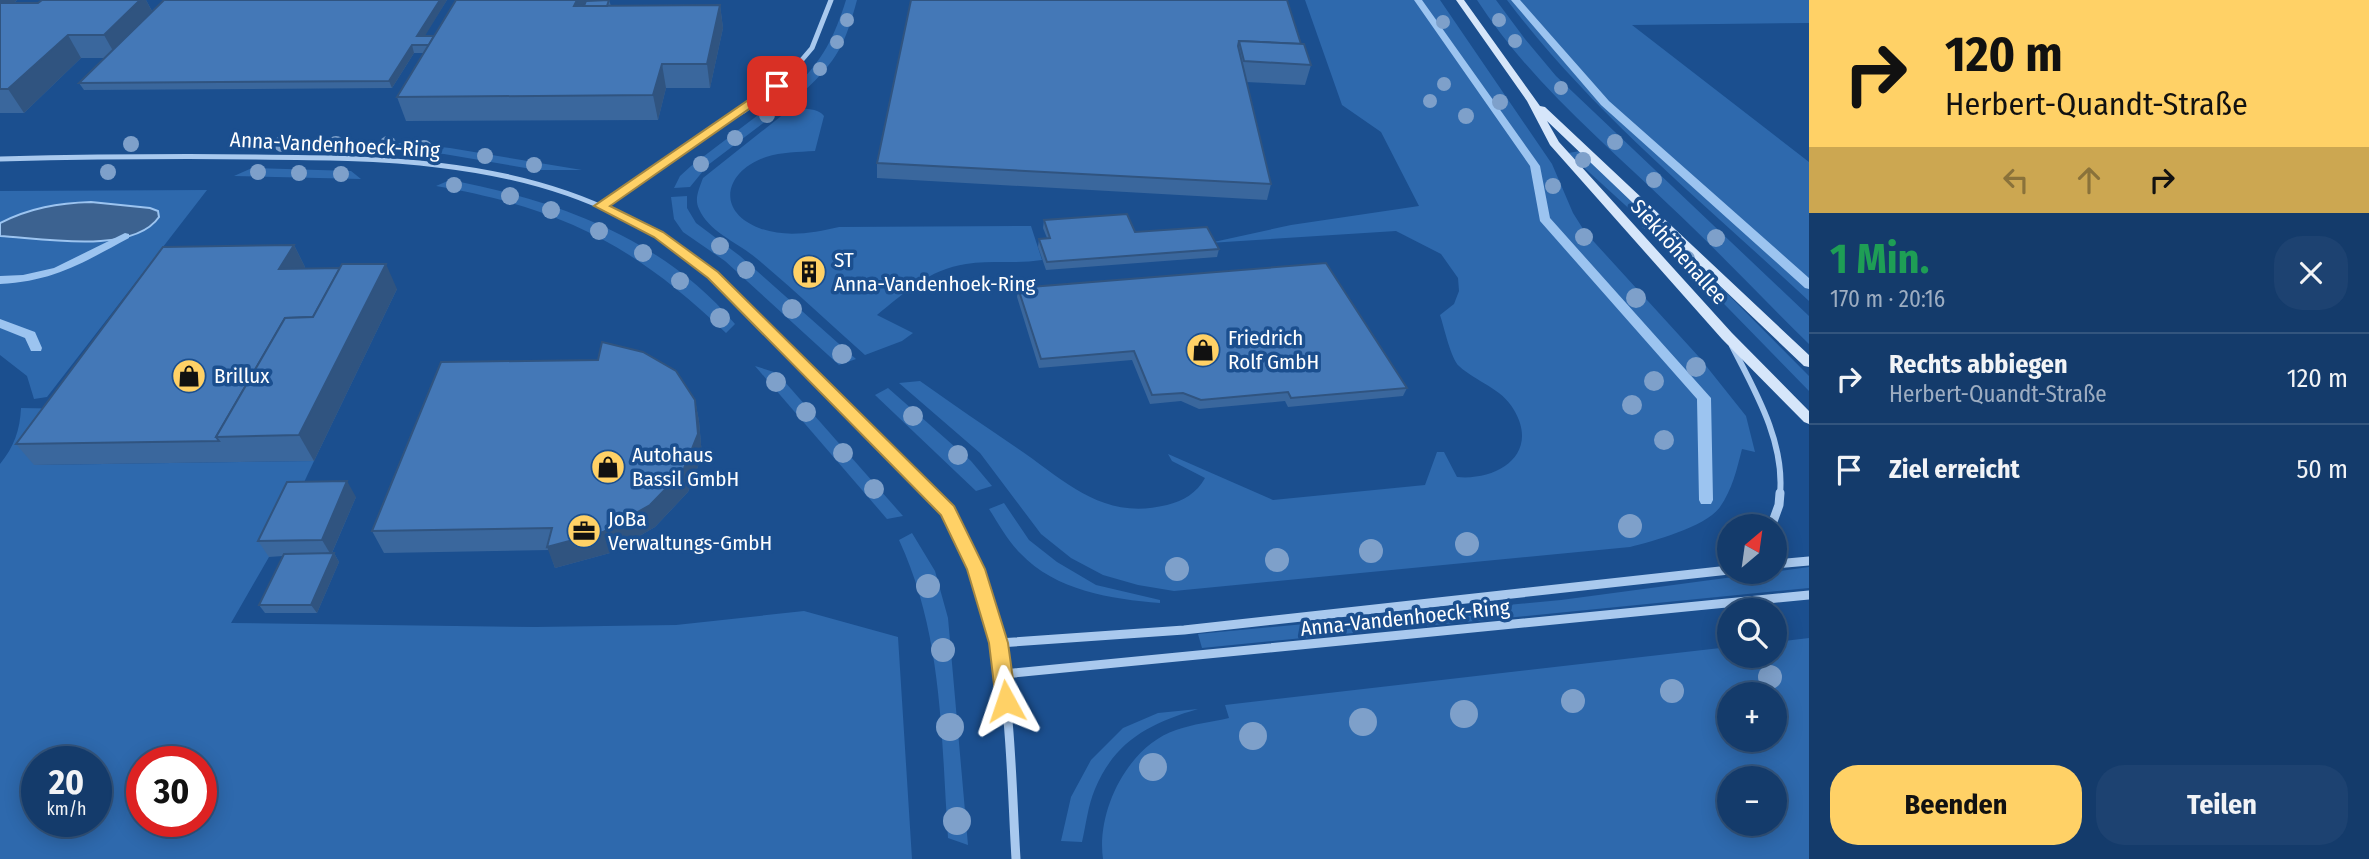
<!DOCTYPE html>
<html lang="de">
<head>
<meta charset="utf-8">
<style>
  :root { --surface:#143b6b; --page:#1d4271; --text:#f1f3f6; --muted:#9dadc1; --line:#33557e; --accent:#ffd166 }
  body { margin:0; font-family:"Fira Sans Condensed",sans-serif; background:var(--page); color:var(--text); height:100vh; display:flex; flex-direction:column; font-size:26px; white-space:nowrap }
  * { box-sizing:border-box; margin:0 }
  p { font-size:23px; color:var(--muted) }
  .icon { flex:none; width:38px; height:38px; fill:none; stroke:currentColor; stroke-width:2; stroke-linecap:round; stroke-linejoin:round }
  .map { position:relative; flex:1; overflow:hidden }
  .sheet { display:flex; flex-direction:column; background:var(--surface); width:560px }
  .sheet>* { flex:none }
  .guide { background:#ffd166; color:#111; overflow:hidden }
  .needle { width:46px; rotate:29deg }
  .tools { position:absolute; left:1717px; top:514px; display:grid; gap:14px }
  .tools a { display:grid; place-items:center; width:70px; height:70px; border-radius:50%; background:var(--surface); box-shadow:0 4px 18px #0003,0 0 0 2px var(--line); font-size:35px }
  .speed { position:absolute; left:21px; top:746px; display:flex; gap:14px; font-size:35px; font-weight:700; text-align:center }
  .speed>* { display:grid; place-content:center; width:91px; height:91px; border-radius:50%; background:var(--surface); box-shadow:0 4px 18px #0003,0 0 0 2px var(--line); line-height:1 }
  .speed small { font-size:18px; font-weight:400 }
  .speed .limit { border:10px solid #d22; background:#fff; color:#111 }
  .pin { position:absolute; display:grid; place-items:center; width:60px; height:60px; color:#fff; margin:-30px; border-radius:14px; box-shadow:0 4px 10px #0006 }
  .me { position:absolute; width:77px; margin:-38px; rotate:355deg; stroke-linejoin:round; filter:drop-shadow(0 0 5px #0008) }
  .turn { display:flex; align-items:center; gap:24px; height:147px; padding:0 21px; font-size:32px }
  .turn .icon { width:91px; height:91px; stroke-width:2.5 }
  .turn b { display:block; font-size:49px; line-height:60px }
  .lanes { display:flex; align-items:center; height:66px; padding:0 21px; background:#0003; justify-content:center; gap:35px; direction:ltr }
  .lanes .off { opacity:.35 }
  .round { display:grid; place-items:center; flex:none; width:74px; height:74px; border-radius:28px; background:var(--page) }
  .overview { display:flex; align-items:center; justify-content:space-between; height:119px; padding:0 21px }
  h1 { font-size:42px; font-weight:700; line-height:52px; color:#1e9e55 }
  .primary-button { display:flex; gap:14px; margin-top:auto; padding:14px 21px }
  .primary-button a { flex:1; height:80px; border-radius:28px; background:var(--accent); color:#111; font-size:28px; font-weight:700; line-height:80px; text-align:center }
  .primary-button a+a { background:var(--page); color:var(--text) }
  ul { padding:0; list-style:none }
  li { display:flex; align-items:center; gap:21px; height:91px; padding:0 21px; border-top:2px solid var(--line) }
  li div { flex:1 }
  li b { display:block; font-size:26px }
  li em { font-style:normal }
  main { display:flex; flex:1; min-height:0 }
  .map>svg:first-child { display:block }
  .green { fill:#2e69ad; fill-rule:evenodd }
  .water { fill:#3c6290; stroke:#9cc4f0; stroke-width:2 }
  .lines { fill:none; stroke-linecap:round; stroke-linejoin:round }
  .stream { fill:#9cc4f0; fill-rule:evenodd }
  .street-far2 { stroke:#a9c9ee; stroke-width:5 }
  .street-far1 { stroke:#a9c9ee; stroke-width:6 }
  .street { stroke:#a9c9ee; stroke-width:9 }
  .secondary { fill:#d6e6fa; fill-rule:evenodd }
  .tree { fill:#7ea0ca }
  .wall { fill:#3a679d }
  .shaded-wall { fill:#305480 }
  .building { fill:#4478b7; stroke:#305480; stroke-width:2 }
  .route { fill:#ffd166; stroke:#a68842; stroke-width:2 }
  .labels { text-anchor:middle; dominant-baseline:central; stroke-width:7; stroke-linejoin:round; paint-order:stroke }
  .street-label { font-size:21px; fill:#fff; stroke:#1b4f8f }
  .poi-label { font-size:21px; fill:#fff; stroke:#1b4f8f; text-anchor:start }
</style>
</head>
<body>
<main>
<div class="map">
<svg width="1809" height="859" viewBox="0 0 1809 859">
  <rect width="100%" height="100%" fill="#1b4f8f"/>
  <g class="green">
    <path d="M846,0H857C845,44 838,60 803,92L794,88C823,60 834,38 846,0Z"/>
    <path d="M1305,0H1440L1552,164L1573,213L1585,232L1699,357L1746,416L1755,452L1742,449C1737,469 1732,490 1720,507C1706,527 1653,541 1630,547L1174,591L1138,585L1103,575L1071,558L1041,534L980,453L899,383L920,381C952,404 985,426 1017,448C1066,481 1102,521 1167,505C1183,501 1197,493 1205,478L1172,461L1168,454L1273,500L1425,485L1437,452H1444L1457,477C1498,481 1540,454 1514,410C1502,388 1476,382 1459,366C1451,359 1444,327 1440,315L1454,304L1459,291L1458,278L1441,254L1396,231L1209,243L1291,225L1419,206L1381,132L1342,105Z"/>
    <path d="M1477,0H1496L1525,39L1556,76L1809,316V344C1762,298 1717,250 1669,205C1602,141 1528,79 1477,0Z"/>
    <path d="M1507,0H1809V23L1632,25L1809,162V301C1706,205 1592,113 1507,0Z"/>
    <path d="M766,109H782L708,165L690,187L674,188L680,176L691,166Z"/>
    <path d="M790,109C802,109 817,107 824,116L815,151C798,152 782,152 766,157C726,170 714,210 759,228C785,238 813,233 839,227L1031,226L1042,260C1017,264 991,260 966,264C930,269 904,293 877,315L913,333L902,341L865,355C829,323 793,289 756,258C737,242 709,232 699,209C694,199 699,189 703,178Z"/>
    <path d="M259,141L402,143L450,148L582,170H537L444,154L399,150L268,148Z"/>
    <path d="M1580,151L1683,249L1809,376V391L1647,225L1568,153Z"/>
    <path d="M252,168L351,171L361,179L234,176Z"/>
    <path d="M450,180C556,200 663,238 735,324L726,333C634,245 562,208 436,186Z"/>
    <path d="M207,190L47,397L34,399L27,376L0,355V191Z"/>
    <path d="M687,196V208L696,223L740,256L856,359L839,365L725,261L683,232L674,219L671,197Z"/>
    <path d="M755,366L777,373L903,516L887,519Z"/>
    <path d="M888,388L971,461L992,486L976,491L875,395Z"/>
    <path d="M21,408L75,409L35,465L314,461L269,557L231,623L535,627L676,625L804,611L898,637L912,859H0V464C14,447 20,430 21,408ZM37,761H96V821H37ZM142,761H201V821H142Z"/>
    <path d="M1004,503L1029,540L1057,562L1096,585L1160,600V603C1111,599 1056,591 1020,553C1008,541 998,523 989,509Z"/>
    <path d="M912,533L935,571L948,618L968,845L948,838C941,736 943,635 899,540Z"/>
    <path d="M1809,567V588L1202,648L1198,634L1561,600Z"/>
    <path d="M1809,638V859H1103C1096,811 1128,746 1176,730C1193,724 1212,722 1229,718L1225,705L1729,647V656H1774L1775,642ZM1729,695H1774V740H1729ZM1729,779H1774V824H1729Z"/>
    <path d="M1198,709C1150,723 1115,741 1095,789C1088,805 1086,825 1082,842L1061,841L1071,797L1091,760L1123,728L1158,713Z"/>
  </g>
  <path class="water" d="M91,202L150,208L158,211L159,217C133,255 40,238 0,236V223C30,208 58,203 91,202Z"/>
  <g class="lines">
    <g class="stream">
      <path d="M1414,0H1422L1540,166L1550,218L1711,398L1713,500L1711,504H1701L1699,500L1697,399L1540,221L1530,166Z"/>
      <path d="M1511,0H1520L1609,101L1809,278V289L1805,288L1601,105Z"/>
      <path d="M125,233L129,234V238C82,263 55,281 0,284V276L23,275L54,268Z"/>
      <path d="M0,319L35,332L42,348L41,351H31L25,338L0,328Z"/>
    </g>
    <g class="street-far2">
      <path d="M0,159C85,157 170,156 255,157C377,158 507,159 619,215"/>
      <path d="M601,206L690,143L745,110L789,75L812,48L831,0"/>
    </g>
    <g class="street-far1">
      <path d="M615,213L659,235L713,275L931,494"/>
      <path d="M1732,346C1755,391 1785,442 1780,494"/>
    </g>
    <g class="street">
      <path d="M930,493C1013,576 1009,748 1016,859"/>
      <path d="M1771,527L1779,505L1780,493"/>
      <path d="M1774,564L1809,561"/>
      <path d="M999,643L1184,630L1729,570"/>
      <path d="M1004,674L1809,595"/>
    </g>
    <path class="secondary" d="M1456,0H1464L1540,106L1545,107L1809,355V367L1804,366L1547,121L1559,142L1732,333L1809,411V424L1804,422L1722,339L1550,145L1527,101Z"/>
  </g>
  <g class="tree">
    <circle cx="847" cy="20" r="7"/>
    <circle cx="1499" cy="20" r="7"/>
    <circle cx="1443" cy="22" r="7"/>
    <circle cx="1515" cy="41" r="7"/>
    <circle cx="837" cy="42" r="7"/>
    <circle cx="820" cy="69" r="7"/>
    <circle cx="1444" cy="84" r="7"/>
    <circle cx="1561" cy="88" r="7"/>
    <circle cx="1430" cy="101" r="7"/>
    <circle cx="1500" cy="102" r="8"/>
    <circle cx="767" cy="115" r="8"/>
    <circle cx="1466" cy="116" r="8"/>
    <circle cx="735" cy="138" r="8"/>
    <circle cx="1615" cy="142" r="8"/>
    <circle cx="131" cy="144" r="8"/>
    <circle cx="282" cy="144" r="8"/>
    <circle cx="336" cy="144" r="8"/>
    <circle cx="388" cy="144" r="8"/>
    <circle cx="424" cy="148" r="8"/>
    <circle cx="485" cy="156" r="8"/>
    <circle cx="1583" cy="160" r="8"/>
    <circle cx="701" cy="164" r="8"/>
    <circle cx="534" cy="165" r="8"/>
    <circle cx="108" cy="172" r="8"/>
    <circle cx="258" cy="172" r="8"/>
    <circle cx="299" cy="173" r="8"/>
    <circle cx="341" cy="174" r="8"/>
    <circle cx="1654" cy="180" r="8"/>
    <circle cx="454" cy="185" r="8"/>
    <circle cx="1553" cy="186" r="8"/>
    <circle cx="510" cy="196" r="9"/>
    <circle cx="551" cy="210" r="9"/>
    <circle cx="1649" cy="221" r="9"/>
    <circle cx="599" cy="231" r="9"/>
    <circle cx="1584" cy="237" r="9"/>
    <circle cx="1716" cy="238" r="9"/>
    <circle cx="720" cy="246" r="9"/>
    <circle cx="643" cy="253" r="9"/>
    <circle cx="1686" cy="259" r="9"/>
    <circle cx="746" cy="270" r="9"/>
    <circle cx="680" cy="281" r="9"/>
    <circle cx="1636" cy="298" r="10"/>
    <circle cx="792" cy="309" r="10"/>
    <circle cx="720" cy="318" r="10"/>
    <circle cx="842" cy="354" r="10"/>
    <circle cx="1696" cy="367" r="10"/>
    <circle cx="1654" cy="381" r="10"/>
    <circle cx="776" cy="382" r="10"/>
    <circle cx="1632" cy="405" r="10"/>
    <circle cx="806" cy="412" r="10"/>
    <circle cx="913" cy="416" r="10"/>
    <circle cx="1664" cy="440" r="10"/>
    <circle cx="843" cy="453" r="10"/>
    <circle cx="958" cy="455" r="10"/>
    <circle cx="874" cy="489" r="10"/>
    <circle cx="1630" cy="526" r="12"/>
    <circle cx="1467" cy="544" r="12"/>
    <circle cx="1371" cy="551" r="12"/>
    <circle cx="1277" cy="560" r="12"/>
    <circle cx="1177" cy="569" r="12"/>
    <circle cx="928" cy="586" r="12"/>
    <circle cx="943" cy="650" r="12"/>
    <circle cx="1770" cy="677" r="12"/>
    <circle cx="1672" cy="691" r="12"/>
    <circle cx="1573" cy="701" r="12"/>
    <circle cx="1464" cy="714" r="14"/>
    <circle cx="1363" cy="722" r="14"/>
    <circle cx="950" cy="727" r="14"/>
    <circle cx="1253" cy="736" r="14"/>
    <circle cx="1153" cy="767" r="14"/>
    <circle cx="957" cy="821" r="14"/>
  </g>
  <g class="wall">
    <path d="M0,0H17L14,3H38L42,0H146L152,11L164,0H447L424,36H434L609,0L611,6L720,5L723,28L710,88H666L658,120L406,121L397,97L424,53H414L392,88L84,90L79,83L104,58H81L24,113H0Z"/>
    <path d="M911,0L1301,44L1311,65L1305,85L1246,82L1271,184L1267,200L877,178V163Z"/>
    <path d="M1044,220L1135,232L1219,249L1217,257L1046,270L1038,247L1039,239L1047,238L1043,228Z"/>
    <path d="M294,245L305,267L304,269L397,289L314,461L34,465L16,444Z"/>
    <path d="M817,259V276L800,277L799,268Z"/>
    <path d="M1018,288L1407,388L1403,396L1288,407L1285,401L1199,409L1181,401L1150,404L1132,360L1039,368L1017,297Z"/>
    <path d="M598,360L695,400L699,421L702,456L688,492L655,527L610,553L555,568L549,550L384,553L372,531Z"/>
    <path d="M356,497L332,553H334L339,562L317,613H265L259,605L283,556L269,557L258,541Z"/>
  </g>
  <g class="shaded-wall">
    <path d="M0,0H17L0,14Z"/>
    <path d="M113,0H146L156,19L117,58L104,35Z"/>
    <path d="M440,0H447L420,44L417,36Z"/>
    <path d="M577,0H586L588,8L574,6Z"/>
    <path d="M720,5L723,28L710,88L707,64Z"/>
    <path d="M68,35L81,58L24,113L8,89Z"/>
    <path d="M412,45L414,53L392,88L389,81Z"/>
    <path d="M662,64L666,88L658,120L653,95Z"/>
    <path d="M294,245L305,267L291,291L279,269Z"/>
    <path d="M386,264L397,289L314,461L299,435Z"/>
    <path d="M695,400L699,421L702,456L688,492L655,527L610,553L555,568L547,547Z"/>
    <path d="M347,481L356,497L331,555L322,540Z"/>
    <path d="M334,553L339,562L317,613L311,605Z"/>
  </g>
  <g class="building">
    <path d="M42,0H140L104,35H68L8,89H0V3H38Z"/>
    <path d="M164,0H440L417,36H434L429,45H412L389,81L79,83Z"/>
    <path d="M456,0H577L574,6L720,5L707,64H662L653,95L397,97Z"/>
    <path d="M609,0L607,6H584L586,1Z"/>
    <path d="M911,0H1287L1301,44L1239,41L1238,46L1271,184L877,163Z"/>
    <path d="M1239,41L1304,44L1311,65L1244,61Z"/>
    <path d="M1127,214L1135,232L1207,227L1219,249L1047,262L1039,239L1050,238L1044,220Z"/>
    <path d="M294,245L279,269L340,268L313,317L285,318L216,437L219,441L16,444L163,247Z"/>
    <path d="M817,259V268H799L800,260Z"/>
    <path d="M1326,263L1407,388L1291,398L1288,392L1201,400L1183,393L1152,395L1134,351L1041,359L1018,288Z"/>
    <path d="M342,264H386L299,435L216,437L285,318L313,317Z"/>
    <path d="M602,342L643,352L676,371L695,400L698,434L683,471L650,505L603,532L547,547L552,528L372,531L441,362L598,360Z"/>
    <path d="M347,481L322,540L258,541L287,482Z"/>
    <path d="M334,553L311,605H259L284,554Z"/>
  </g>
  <path class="route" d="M773,83L782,86L610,206L663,232L718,272L954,506L985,569L1008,643L1016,701L1013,707L1006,710L999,707L996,701L989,643L967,569L941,515L708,278L654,237L594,206Z"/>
  <defs>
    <g id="building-disc" transform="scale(1.75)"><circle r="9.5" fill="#ffd166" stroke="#1b4f8f"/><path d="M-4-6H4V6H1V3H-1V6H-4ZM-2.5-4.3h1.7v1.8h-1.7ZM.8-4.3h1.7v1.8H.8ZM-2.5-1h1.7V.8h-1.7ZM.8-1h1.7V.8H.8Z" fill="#111"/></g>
    <g id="shop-disc" transform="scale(1.75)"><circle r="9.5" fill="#ffd166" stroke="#1b4f8f"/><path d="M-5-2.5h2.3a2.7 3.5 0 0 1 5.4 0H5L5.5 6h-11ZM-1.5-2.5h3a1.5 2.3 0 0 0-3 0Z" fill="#111"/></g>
    <g id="office-disc" transform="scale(1.75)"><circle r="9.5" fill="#ffd166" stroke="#1b4f8f"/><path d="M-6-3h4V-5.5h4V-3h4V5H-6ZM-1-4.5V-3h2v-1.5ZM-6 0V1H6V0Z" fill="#111"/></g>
  </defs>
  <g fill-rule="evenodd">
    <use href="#building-disc" x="809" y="272"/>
    <use href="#shop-disc" x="1203" y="350"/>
    <use href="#shop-disc" x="189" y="376"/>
    <use href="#shop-disc" x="608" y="467"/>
    <use href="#office-disc" x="584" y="531"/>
  </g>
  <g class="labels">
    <g class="street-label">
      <text transform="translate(335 145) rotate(3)">Anna-Vandenhoeck-Ring</text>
      <text transform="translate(1679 252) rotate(48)">Siekhöhenallee</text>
      <text transform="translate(1405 618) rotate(-6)">Anna-Vandenhoeck-Ring</text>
    </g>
    <g class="poi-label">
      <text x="834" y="260">ST<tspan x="834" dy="24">Anna-Vandenhoek-Ring</tspan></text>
      <text x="1228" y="338">Friedrich<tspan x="1228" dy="24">Rolf GmbH</tspan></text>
      <text x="214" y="376">Brillux</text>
      <text x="632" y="455">Autohaus<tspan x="632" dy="24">Bassil GmbH</tspan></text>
      <text x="608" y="519">JoBa<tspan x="608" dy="24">Verwaltungs-GmbH</tspan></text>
    </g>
  </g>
</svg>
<div class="tools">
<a><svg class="needle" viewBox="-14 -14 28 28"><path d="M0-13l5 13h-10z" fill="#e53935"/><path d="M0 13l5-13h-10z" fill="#9dadc1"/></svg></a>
<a><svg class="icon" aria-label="search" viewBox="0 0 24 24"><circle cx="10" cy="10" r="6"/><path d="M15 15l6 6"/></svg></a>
<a>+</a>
<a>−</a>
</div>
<div class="speed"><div>20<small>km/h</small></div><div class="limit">30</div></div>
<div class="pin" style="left:777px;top:86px;background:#d93025"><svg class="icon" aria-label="arrive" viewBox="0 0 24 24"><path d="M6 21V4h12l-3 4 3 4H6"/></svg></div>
<svg class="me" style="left:1006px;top:701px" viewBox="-20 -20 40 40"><path d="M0-17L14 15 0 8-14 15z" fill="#ffd166" stroke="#fff" stroke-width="4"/></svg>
</div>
<section class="sheet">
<div class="guide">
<div class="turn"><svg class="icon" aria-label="right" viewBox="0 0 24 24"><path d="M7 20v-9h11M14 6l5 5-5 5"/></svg><div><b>120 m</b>Herbert-Quandt-Straße</div></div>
<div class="lanes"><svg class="icon off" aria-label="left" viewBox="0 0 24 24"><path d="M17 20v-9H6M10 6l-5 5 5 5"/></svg><svg class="icon off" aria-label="ahead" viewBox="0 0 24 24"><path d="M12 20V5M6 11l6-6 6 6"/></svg><svg class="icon" aria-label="right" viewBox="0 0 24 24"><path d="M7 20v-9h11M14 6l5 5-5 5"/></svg></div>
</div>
<div class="overview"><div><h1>1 Min.</h1><p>170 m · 20:16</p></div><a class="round"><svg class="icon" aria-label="close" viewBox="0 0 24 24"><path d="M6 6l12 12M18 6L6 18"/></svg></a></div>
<ul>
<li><svg class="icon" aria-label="right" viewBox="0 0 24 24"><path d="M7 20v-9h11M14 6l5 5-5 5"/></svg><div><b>Rechts abbiegen</b><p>Herbert-Quandt-Straße</p></div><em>120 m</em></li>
<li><svg class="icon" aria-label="arrive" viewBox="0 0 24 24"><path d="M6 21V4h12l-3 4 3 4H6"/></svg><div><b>Ziel erreicht</b></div><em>50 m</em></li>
</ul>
<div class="primary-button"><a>Beenden</a><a>Teilen</a></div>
</section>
</main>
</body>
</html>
